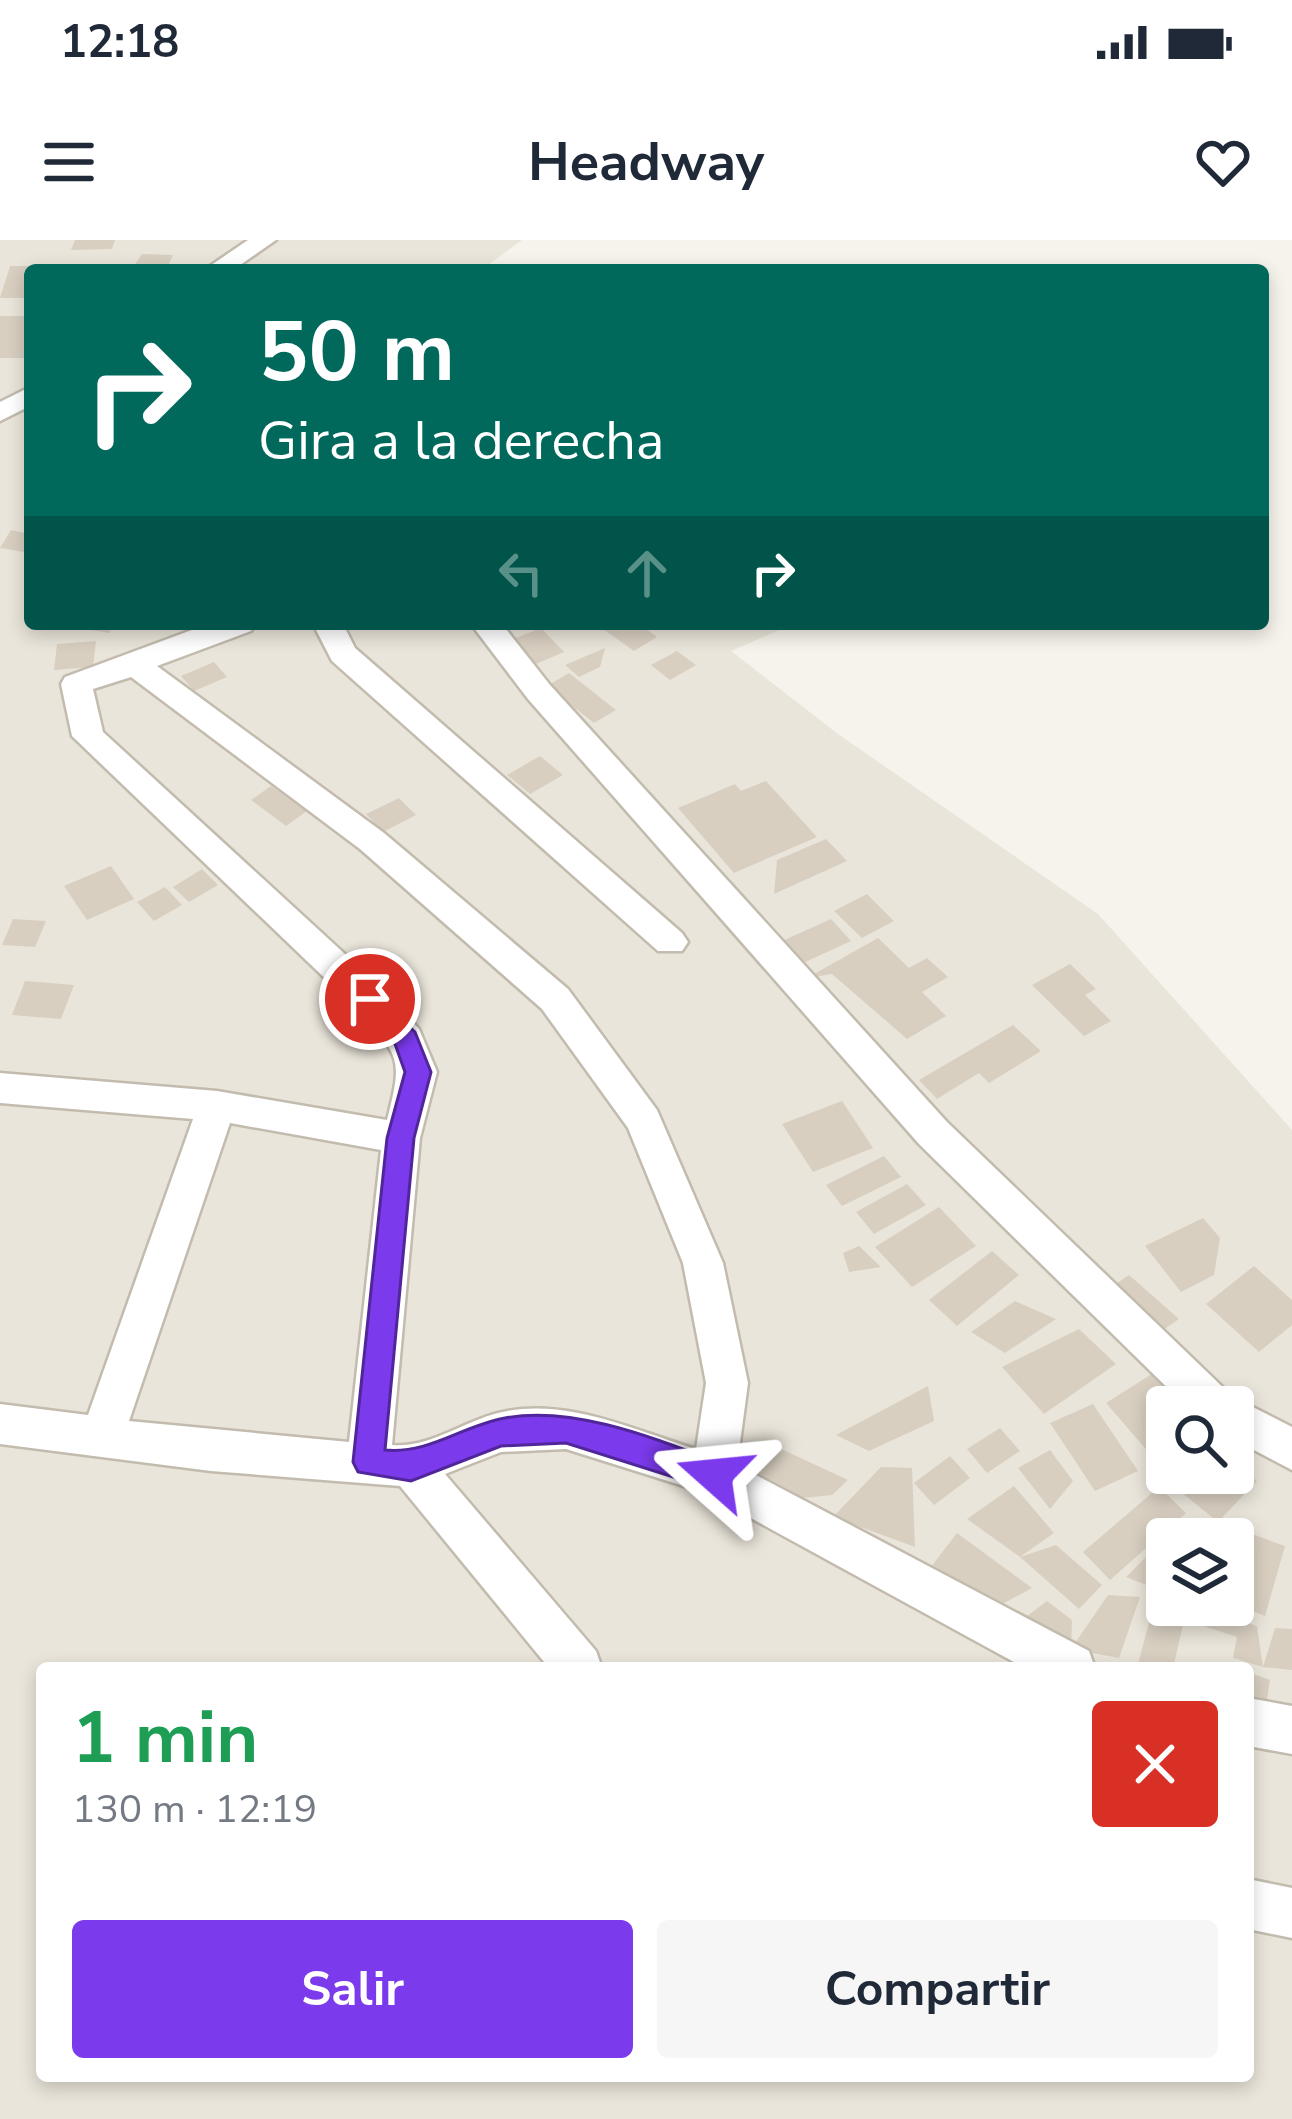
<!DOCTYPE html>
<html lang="es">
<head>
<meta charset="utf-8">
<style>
  :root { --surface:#fff; --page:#f6f6f7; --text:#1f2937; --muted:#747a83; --accent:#7c3aed }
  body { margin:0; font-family:"Nunito Sans",sans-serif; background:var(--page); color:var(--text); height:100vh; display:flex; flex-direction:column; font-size:45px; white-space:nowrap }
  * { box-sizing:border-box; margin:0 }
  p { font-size:39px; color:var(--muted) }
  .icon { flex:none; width:66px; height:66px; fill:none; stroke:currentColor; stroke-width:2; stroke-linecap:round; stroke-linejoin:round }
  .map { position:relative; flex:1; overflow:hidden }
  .details { position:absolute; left:36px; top:1422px; width:1218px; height:420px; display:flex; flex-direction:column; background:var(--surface); border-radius:12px; box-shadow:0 6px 18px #0003 }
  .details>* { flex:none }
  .guide { position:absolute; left:24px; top:24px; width:1245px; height:366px; border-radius:12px; box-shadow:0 6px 18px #0003; background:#00695c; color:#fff; overflow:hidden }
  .fabs { position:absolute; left:1146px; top:1146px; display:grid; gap:24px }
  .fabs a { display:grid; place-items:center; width:108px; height:108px; border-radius:12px; background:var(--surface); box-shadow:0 6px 18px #0003; font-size:60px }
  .pin { position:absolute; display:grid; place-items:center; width:102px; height:102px; color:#fff; margin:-51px; border:6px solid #fff; border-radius:50%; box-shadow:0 3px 12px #0007 }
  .me { position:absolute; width:132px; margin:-66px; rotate:288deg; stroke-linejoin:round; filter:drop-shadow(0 0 9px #0008) }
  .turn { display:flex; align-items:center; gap:42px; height:252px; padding:0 36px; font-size:54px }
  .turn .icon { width:156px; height:156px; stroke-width:2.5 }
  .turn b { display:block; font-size:84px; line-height:102px }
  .lanes { display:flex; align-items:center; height:114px; padding:0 36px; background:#0003; justify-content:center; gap:60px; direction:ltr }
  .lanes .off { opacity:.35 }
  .round { display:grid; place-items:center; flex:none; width:126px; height:126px; border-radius:12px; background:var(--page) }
  .summary { display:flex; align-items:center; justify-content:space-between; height:204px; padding:0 36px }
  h1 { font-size:72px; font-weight:700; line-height:90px; color:#1e9e55 }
  .cta { display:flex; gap:24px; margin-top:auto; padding:24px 36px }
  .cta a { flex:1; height:138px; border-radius:12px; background:var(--accent); color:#fff; font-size:48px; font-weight:700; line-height:138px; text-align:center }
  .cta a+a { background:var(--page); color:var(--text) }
  .status { display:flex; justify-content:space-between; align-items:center; height:84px; padding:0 60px; background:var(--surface); direction:ltr }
  .status svg { height:33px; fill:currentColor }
  header { display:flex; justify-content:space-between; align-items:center; height:156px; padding:0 36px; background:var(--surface); font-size:54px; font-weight:700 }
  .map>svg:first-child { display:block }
  .residential { fill:#eae5da; fill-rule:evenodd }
  .building { fill:#d8cfc1 }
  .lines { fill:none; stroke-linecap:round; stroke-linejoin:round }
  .street-casing { stroke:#c2bbae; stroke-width:5 }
  .street { fill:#fff; fill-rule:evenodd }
  .route { fill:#7c3aed; stroke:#51269a; stroke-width:3 }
</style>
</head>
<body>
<div class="status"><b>12:18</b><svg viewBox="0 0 49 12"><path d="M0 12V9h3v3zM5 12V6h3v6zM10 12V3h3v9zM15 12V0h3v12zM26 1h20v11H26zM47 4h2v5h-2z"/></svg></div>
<header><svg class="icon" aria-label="menu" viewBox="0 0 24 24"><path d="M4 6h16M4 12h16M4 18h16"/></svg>Headway<svg class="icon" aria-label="heart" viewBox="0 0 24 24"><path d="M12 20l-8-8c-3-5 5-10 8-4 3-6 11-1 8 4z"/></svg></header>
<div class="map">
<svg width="1292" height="1879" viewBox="0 0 1292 1879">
  <rect width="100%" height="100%" fill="#f6f3ec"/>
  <path class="residential" d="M0,0H522L481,30H30V384H793L731,411L838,494L1098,674L1292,890V1879H0ZM1167,1167H1233V1233H1167ZM1167,1299H1233V1365H1167ZM42,1428H1248V1836H42Z"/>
  <g class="building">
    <path d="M75,0H115L112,9L71,10Z"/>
    <path d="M142,14L173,15L167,28L134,26Z"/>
    <path d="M10,26H85L83,30H30V58H0Z"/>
    <rect x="0" y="76" width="30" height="42"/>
    <path d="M11,290L30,294V313L0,308Z"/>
    <path d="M56,384H114L109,393Z"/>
    <path d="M596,384H639L657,397L634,411Z"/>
    <path d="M541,388L564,412L536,424L513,399Z"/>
    <path d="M96,401L93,427L54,430L57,404Z"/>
    <path d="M605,408L600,427L579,437L565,425Z"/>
    <path d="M677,411L696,425L670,440L651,425Z"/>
    <path d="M214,422L227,437L194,451L181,436Z"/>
    <path d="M569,433L616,470L594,483L547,446Z"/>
    <path d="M540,516L563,535L530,554L507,535Z"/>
    <path d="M766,541L817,597L734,633L678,568L735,544L741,551Z"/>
    <path d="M271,546L307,571L286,586L251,560Z"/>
    <path d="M399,558L416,575L383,592L366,574Z"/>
    <path d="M826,599L847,621L774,654L777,620Z"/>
    <path d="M111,626L134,659L87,680L64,646Z"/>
    <path d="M202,629L218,645L189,662L173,647Z"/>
    <path d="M165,647L182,665L154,681L137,662Z"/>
    <path d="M867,654L894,681L862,698L834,671Z"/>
    <path d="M13,679L46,681L35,707L2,705Z"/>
    <path d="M831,679L851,701L790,729L771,706Z"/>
    <path d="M878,698L909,728L927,718L948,737L922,752L946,776L907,799L832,734L807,738Z"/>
    <path d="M1070,724L1096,749L1085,755L1111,781L1084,796L1032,745Z"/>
    <path d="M25,741L74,745L61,779L12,775Z"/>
    <path d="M1013,785L1041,811L989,843L979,833L937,859L919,840Z"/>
    <path d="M842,861L873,908L813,932L782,884Z"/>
    <path d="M884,916L901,937L842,966L826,945Z"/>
    <path d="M907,944L926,965L874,994L856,972Z"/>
    <path d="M939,967L976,1006L912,1047L875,1007Z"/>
    <path d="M1203,978L1220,998L1214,1035L1181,1052L1145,1006Z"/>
    <path d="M859,1006L881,1027L849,1032L843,1013Z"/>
    <path d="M992,1011L1019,1035L957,1086L929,1060Z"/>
    <path d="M1254,1026L1292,1060V1085L1259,1112L1206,1064Z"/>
    <path d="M1129,1035L1179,1079L1154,1096L1105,1051Z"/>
    <path d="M1015,1061L1056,1079L1005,1113L971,1092Z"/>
    <path d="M1079,1089L1116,1124L1044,1174L1002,1127Z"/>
    <path d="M1158,1130L1191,1167H1167V1216L1157,1222L1106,1163Z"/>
    <path d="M928,1146L934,1181L869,1211L836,1195Z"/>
    <path d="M1093,1164L1138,1231L1095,1251L1050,1183Z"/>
    <path d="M1000,1188L1020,1211L987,1233L967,1209Z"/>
    <path d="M764,1201L848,1240L832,1255L803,1258L749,1232Z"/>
    <path d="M1050,1210L1073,1241L1050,1269L1018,1228Z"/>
    <path d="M950,1216L970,1238L934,1265L914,1243Z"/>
    <path d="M1233,1222L1257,1241L1218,1282L1285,1306L1265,1376L1233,1363V1299H1213L1218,1282L1171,1244L1181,1233H1233Z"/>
    <path d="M881,1227L912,1228L915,1307L833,1277Z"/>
    <path d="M1014,1246L1054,1293L1020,1317L967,1279Z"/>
    <path d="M1159,1247L1186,1273L1110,1340L1083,1312Z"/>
    <path d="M1177,1286L1186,1299H1167V1353L1126,1337Z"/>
    <path d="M957,1293L1032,1348L984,1374L927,1332Z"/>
    <path d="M1056,1305L1102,1345L1079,1369L1020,1317Z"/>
    <path d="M1108,1355L1140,1357L1119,1418L1071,1409Z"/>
    <path d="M1155,1360L1186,1372L1173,1428H1137Z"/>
    <path d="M1047,1361L1072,1380L1071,1409L1015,1385Z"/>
    <path d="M1200,1367L1257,1386L1263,1427L1233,1418L1237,1397L1197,1384Z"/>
    <path d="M1275,1388L1292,1389V1430L1263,1427Z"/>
    <path d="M1248,1432L1270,1440L1264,1479L1248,1473Z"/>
  </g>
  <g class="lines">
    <g class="street-casing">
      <g id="street">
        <path d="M248,0H276L233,30H204Z"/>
        <path d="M30,147V166L0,181V162Z"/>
        <path d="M208,384H255L251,391L157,426L384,593L568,749L657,870L723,1023L748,1143L737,1225L1089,1411L1095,1428H1025L703,1252L566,1209L501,1212L445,1234L596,1411L602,1428H549L400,1246L211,1231L0,1204V1164L88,1175L193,879L0,863V833L217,851L387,880C403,817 400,817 357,769L72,496L61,444L65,437ZM131,437L360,609L542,769L628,888L683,1023L706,1143L696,1209C634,1190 564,1156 498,1173C462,1182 430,1208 392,1205L420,898L437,832L419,789L383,749L103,492L93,449ZM230,883L381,910L349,1202L129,1181Z"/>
        <path d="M313,384H343L355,408L682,693L688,702L682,711H658L332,421Z"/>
        <path d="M471,384H502L550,445L947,882L1233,1157L1292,1187V1230L1233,1199V1167H1187L919,904L528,459Z"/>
        <path d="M1248,1458L1292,1466V1514L1248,1506Z"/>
        <path d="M1248,1639L1292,1648V1698L1248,1689Z"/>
      </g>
    </g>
    <use href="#street" class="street"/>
  </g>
  <path class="route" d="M370,749L415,792L431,832L414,898L385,1210C428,1214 459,1188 500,1179C571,1163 659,1200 725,1225L729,1235L725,1246L714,1250L566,1203L501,1206L411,1241L358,1232L353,1222L387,898L405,832L395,804L358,759Z"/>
</svg>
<div class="fabs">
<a><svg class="icon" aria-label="search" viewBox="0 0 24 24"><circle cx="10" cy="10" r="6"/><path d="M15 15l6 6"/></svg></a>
<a><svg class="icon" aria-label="layers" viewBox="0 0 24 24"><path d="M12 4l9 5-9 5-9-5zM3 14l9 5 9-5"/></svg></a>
</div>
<div class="pin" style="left:370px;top:759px;background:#d93025"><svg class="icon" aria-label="arrive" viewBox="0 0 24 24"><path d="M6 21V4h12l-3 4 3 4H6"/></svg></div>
<svg class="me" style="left:714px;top:1235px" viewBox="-20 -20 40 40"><path d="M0-17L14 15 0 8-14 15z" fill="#7c3aed" stroke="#fff" stroke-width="4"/></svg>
<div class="guide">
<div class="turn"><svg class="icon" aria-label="right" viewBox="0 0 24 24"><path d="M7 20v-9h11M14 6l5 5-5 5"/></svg><div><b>50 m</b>Gira a la derecha</div></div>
<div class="lanes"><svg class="icon off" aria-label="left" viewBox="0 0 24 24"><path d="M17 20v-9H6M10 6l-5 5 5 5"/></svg><svg class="icon off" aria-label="ahead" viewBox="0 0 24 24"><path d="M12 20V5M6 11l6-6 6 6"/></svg><svg class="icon" aria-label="right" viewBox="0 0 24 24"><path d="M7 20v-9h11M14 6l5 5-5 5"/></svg></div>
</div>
<section class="details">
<div class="summary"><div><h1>1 min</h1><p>130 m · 12:19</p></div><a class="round" style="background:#d93025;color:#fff"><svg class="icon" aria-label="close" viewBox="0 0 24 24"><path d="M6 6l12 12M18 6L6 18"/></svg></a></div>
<div class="cta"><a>Salir</a><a>Compartir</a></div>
</section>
</div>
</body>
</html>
